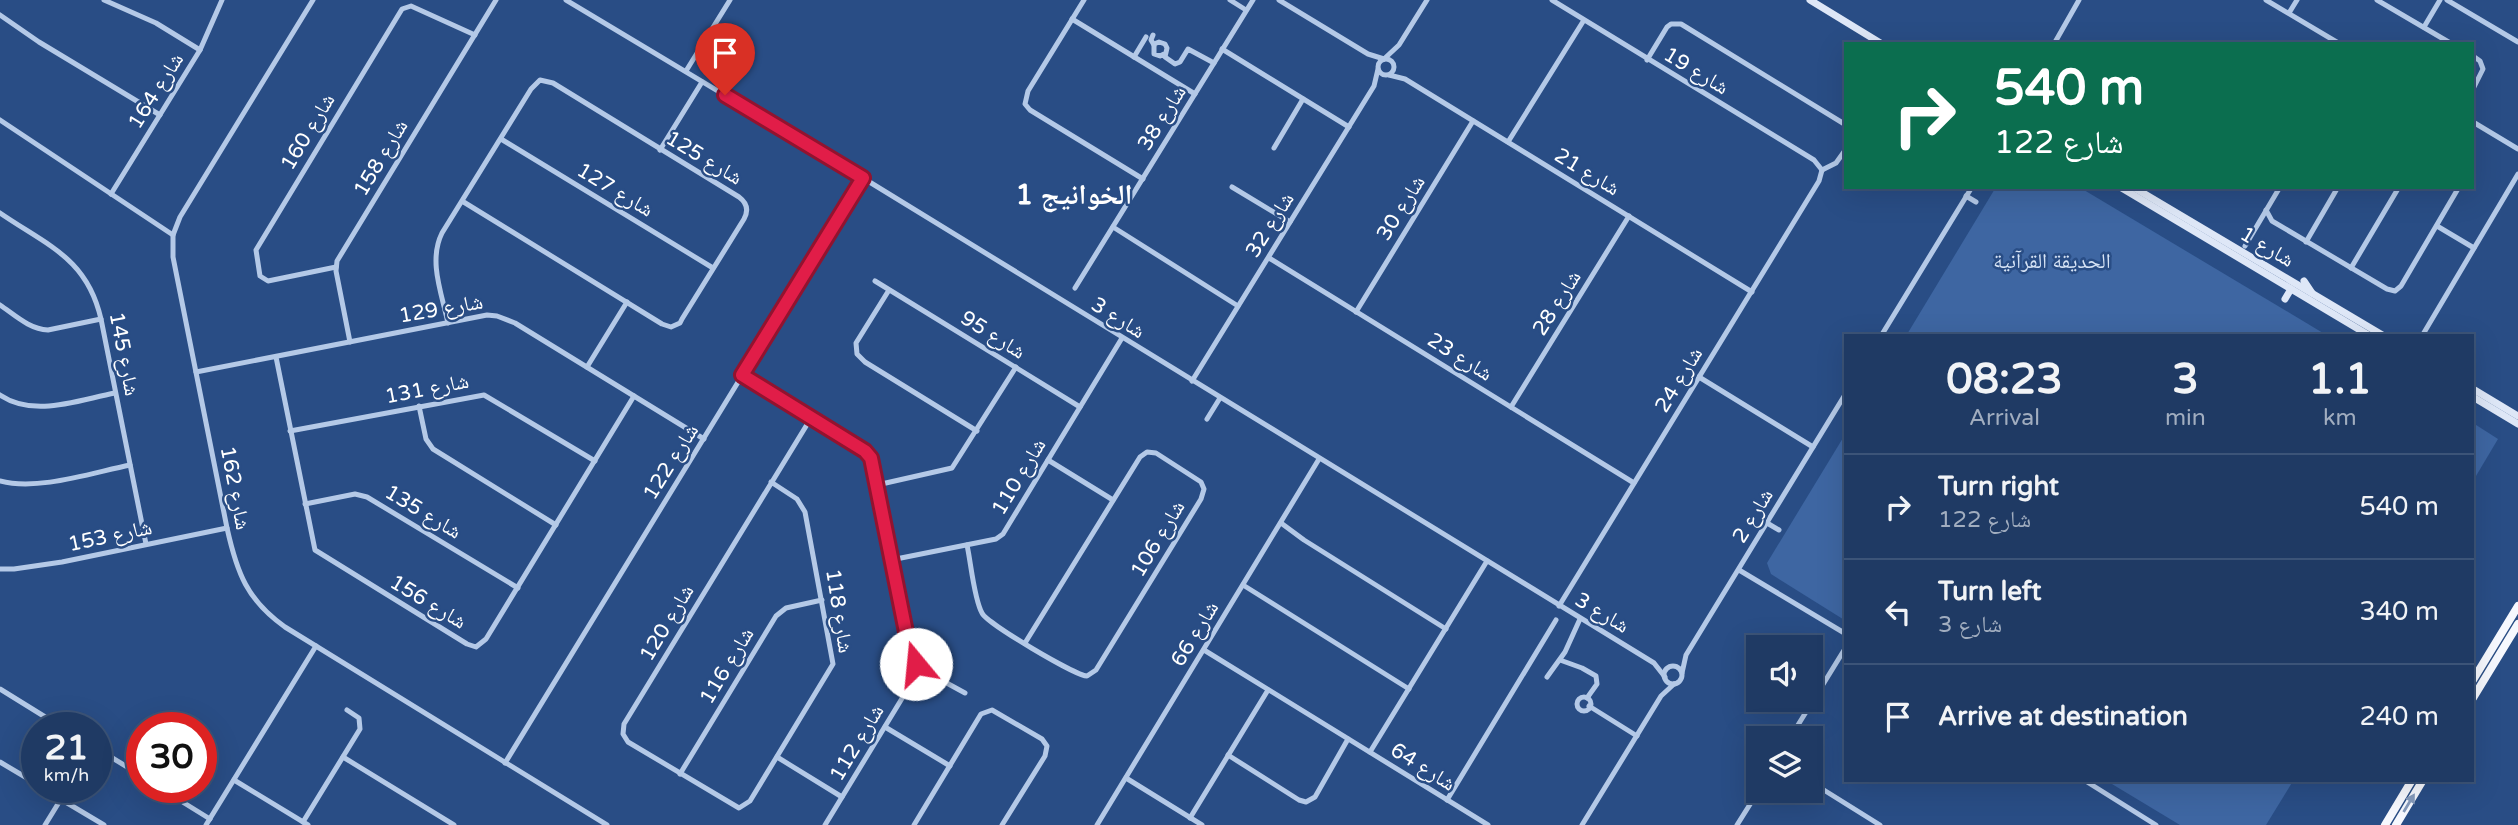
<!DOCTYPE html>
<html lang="en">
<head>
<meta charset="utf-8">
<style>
  :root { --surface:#1f3a64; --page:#27416a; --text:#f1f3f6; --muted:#a1adbf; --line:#3c5478 }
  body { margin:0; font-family:"Varela Round","Noto Naskh Arabic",sans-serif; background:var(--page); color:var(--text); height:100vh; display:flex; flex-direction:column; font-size:26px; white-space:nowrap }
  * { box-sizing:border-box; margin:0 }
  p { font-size:23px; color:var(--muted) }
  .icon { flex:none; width:38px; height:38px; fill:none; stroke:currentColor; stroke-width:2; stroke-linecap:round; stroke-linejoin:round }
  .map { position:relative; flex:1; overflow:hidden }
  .side { position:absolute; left:1844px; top:334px; width:630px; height:448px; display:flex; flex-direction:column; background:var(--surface); border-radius:0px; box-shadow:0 7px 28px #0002,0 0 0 2px var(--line) }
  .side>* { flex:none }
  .guide { position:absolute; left:1844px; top:42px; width:630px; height:147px; border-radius:0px; box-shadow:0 7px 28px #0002,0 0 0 2px var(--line); background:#0b6e4f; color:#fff; overflow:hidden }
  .buttons { position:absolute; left:1746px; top:635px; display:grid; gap:14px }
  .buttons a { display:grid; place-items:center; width:77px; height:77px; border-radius:0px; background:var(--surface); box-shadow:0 7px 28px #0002,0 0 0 2px var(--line); font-size:35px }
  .speed { position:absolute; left:21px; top:712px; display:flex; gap:14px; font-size:35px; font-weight:700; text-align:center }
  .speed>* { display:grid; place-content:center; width:91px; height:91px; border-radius:50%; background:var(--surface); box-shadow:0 7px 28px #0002,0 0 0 2px var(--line); line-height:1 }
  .speed small { font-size:18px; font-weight:400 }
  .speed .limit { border:10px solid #d22; background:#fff; color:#111 }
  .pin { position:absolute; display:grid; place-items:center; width:60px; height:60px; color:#fff; margin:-72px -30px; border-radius:50% 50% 50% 0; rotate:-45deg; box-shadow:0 0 7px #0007 }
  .pin .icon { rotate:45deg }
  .me { position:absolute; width:77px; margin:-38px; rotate:343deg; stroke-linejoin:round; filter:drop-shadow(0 0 5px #0008) }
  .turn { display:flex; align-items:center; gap:24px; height:147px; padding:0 35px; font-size:32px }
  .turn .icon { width:91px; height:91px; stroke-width:2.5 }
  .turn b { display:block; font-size:49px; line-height:60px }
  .eta { display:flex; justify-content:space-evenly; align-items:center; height:119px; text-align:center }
  .eta b { font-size:42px; font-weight:700; line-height:49px }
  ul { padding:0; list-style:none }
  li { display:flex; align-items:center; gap:21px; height:105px; padding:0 35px; border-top:2px solid var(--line) }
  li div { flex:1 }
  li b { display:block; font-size:26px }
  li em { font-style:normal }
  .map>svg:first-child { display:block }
  .green { fill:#3e66a2 }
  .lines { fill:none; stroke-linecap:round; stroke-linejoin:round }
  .street { stroke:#b4c9e7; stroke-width:5 }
  .secondary { stroke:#dee7f7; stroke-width:7 }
  .primary { stroke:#f6f8fe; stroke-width:8 }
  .oneway { fill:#859abb }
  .route-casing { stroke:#92132f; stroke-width:18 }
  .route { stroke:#e11d48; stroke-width:12 }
  .labels { text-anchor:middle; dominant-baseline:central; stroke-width:5; stroke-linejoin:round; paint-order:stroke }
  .street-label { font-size:21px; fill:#fff; stroke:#294d85 }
  .park-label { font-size:21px; fill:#d7e4f6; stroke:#294d85 }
  .district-label { font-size:28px; font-weight:bold; fill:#fff; stroke:#294d85 }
</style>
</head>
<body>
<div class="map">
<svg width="2518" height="825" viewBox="0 0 2518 825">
  <rect width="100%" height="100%" fill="#294d85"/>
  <g class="green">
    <path d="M1996,187H2079L2328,336H1906Z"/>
    <path d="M2473,423L2498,439L2473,481Z"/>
    <path d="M1846,433V621L1771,574L1767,563Z"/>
    <path d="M2107,781L2293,780V781L2266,825H2180Z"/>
  </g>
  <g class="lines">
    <g class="street">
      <path d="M104,0L156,23L200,50"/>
      <path d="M313,0L180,217L173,235V257L227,528C237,573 247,600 285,627L607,825"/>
      <path d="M566,0L863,178L1654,663L1665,677"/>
      <path d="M1084,0L1028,91L1025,104L1030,110L1143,179"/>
      <path d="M1230,0L1246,10"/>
      <path d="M1279,0L1368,54L1384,59"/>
      <path d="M1552,0L1814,160L1822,170"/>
      <path d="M2266,0L2340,44"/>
      <path d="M2377,0L2452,44"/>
      <path d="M2447,0L2518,42"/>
      <path d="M2289,13L2297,0"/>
      <path d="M0,15L39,42L160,115"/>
      <path d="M1072,19L1195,94"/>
      <path d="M2424,27L2440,0"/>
      <path d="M1153,35L1151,40L1154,45"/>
      <path d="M2054,44L2079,0"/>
      <path d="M1222,49L1349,127"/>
      <path d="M1164,54L1160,56L1154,54V44L1159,42L1165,44L1167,48L1165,57L1175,64L1180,62L1188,49L1214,63"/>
      <path d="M2473,56L2480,61L2483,69L2473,89"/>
      <path d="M1134,57L1146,37"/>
      <circle cx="1386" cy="67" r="8"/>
      <path d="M1384,59L1399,45L1427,0"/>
      <path d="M1647,60L1667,27L1671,24H1681L1846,125"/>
      <path d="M686,71L730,0"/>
      <path d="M1389,75L1405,79L1752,292"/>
      <path d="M0,120L173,235"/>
      <path d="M2473,122L2518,149"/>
      <path d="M501,139L713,268"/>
      <path d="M1508,142L1584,20"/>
      <path d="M1274,148L1303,99"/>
      <path d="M660,150L702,82"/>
      <path d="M1822,170L1836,163L1846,149"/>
      <path d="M1232,187L1290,222"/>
      <path d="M111,194L200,50L222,0"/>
      <path d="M1966,196L1976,202"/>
      <path d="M2266,210L2272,221L2387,289L2395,291L2401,286L2459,187"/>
      <path d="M0,213C48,246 87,258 101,319L146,544"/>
      <path d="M2437,226L2474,248"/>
      <path d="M1113,227L1238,306"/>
      <path d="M2306,242L2338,187"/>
      <path d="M2245,246L2280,187"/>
      <path d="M1269,258L1634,483"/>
      <path d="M336,267L268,281L260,276L256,250L402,9L411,6L475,35"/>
      <path d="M2351,268L2399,187"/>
      <path d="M875,281L1080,407"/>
      <path d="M1075,288L1253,0"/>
      <path d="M889,290L856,343L857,354L865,362L977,431"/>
      <path d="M0,305C15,315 29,329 48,330L101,319"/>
      <path d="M1356,312L1473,121"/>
      <path d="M448,323C442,294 428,261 442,233L531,89L540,80L553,83L739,197C747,203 749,210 744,219L682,319L680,323L671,327L662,324L462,201"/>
      <path d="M1881,336L1972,187"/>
      <path d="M2422,336L2518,174"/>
      <path d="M350,342L336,271L337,261L496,0"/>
      <path d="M276,357L315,550L467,644L476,647L486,639L634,396"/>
      <path d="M587,367L627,302"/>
      <path d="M196,372L487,315L497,316L515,323L704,439"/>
      <path d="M742,375L865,451L871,458L912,660L914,673L912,682L825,825"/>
      <path d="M1699,377L1813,447"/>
      <path d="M1192,381L1374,86L1378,69"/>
      <path d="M0,395C34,418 78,400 115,393"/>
      <path d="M419,406L426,439L433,449L556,525"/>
      <path d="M1511,407L1629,216"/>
      <path d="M1207,419L1220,398"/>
      <path d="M290,431L484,395L595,461"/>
      <path d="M1048,460L1113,500"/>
      <path d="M0,481C38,491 91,473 130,465"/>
      <path d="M771,482L797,499L805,512L833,664L750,801L739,808L628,742L623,734L624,724L811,418"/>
      <path d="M877,485L952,468L1016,367"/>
      <path d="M305,504L355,494L367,497L518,588"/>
      <path d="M1281,523L1304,540L1446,629"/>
      <path d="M1767,523L1779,530"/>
      <path d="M967,545C971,563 974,599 982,613C986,623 1076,676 1087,676L1096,670L1201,499L1204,489L1201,482L1156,453L1147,452L1140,457L1025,643"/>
      <path d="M891,560L996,539L1003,534L1122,338"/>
      <path d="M0,569H14L62,562L227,528"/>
      <path d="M1739,570L1846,634"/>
      <path d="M1243,585L1409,689"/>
      <path d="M1559,606L1819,181L1822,170"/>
      <path d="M1204,650L1488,825"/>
      <path d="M912,660L921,669L965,693"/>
      <path d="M1560,660L1582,668L1596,676L1597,684L1587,698"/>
      <circle cx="1673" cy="675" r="9"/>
      <path d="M1682,673L1686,655L1846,393"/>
      <path d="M1547,677L1565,652L1580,619"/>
      <path d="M0,689L63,728"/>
      <circle cx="1584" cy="704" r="7"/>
      <path d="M1589,706L1637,736"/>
      <path d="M885,727L950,766"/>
      <path d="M1790,738L1846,647"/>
      <path d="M96,748L142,776"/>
      <path d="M1370,752L1487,561"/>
      <path d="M1228,755L1299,800L1306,802L1315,797L1348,739"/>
      <path d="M343,757L454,825"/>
      <path d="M777,757L842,797"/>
      <path d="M0,762L37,784"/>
      <path d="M505,763L863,178"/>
      <path d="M680,774L776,616L786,608L822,600"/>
      <path d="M1126,778L1202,825"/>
      <path d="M234,780L308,825"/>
      <path d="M2084,780L2156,825"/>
      <path d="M1811,782L1880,825"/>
      <path d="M42,788L104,825"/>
      <path d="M160,788L210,819"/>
      <path d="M1447,800L1556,620"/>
      <path d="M1190,818L1268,690"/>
      <path d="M303,822L360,729L359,718L347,710"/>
      <path d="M45,825L61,799"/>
      <path d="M206,825L316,646"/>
      <path d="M914,825L981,714L992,710L1042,739L1047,746L1045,756L1002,825"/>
      <path d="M1097,825L1319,459"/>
      <path d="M1582,825L1661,696L1674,684"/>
      <path d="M1737,825L1759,790"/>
    </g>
    <g class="secondary">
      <path d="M1810,0L1882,44"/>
      <path d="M2120,187L2370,336"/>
      <path d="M2133,187L2384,336"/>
      <path d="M2304,281L2312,293"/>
      <path d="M2285,299L2291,289"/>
      <path d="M2473,389L2518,416"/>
      <path d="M2473,397L2518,424"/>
    </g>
    <g class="primary">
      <path d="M2473,680L2518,606"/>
      <path d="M2473,698L2518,624"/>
      <path d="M2385,825L2412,780"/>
      <path d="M2396,825L2423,780"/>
    </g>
  </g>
  <defs><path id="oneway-solid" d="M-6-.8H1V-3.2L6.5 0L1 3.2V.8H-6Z" transform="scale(1.75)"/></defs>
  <use class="oneway" href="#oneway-solid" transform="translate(2409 803) rotate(-59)"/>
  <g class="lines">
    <g class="route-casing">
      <path id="route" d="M725,95L863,178L742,375L865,451L871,458L909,647L912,660L916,664"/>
    </g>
    <use href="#route" class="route"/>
  </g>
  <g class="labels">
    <g class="street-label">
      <text transform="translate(1696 71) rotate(31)">شارع 19</text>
      <text transform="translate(156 91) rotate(-58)">شارع 164</text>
      <text transform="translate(1162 118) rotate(-58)">شارع 38</text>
      <text transform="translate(308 132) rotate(-59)">شارع 160</text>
      <text transform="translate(381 158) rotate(-59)">شارع 158</text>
      <text transform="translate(704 158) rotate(31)">شارع 125</text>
      <text transform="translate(1587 172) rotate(31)">شارع 21</text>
      <text transform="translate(615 190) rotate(31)">شارع 127</text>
      <text transform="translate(1401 208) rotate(-58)">شارع 30</text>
      <text transform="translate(1270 225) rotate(-58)">شارع 32</text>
      <text transform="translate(2267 247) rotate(31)">شارع 1</text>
      <text transform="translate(1557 303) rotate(-58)">شارع 28</text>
      <text transform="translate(441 309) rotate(-10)">شارع 129</text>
      <text transform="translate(1118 318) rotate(32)">شارع 3</text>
      <text transform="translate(993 335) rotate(32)">شارع 95</text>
      <text transform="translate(124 354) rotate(79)">شارع 145</text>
      <text transform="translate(1460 357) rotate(32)">شارع 23</text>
      <text transform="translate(1679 380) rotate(-59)">شارع 24</text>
      <text transform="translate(427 389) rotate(-11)">شارع 131</text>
      <text transform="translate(671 462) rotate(-58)">شارع 122</text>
      <text transform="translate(1019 477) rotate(-59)">شارع 110</text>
      <text transform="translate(235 488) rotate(79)">شارع 162</text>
      <text transform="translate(423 512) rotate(31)">شارع 135</text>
      <text transform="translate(1753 516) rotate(-59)">شارع 2</text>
      <text transform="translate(110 536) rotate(-12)">شارع 153</text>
      <text transform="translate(1158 539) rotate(-59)">شارع 106</text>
      <text transform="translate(428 602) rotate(31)">شارع 156</text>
      <text transform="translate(839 611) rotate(81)">شارع 118</text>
      <text transform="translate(1602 613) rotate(31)">شارع 3</text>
      <text transform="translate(667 623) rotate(-59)">شارع 120</text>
      <text transform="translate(1195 634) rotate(-59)">شارع 66</text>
      <text transform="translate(727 666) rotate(-59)">شارع 116</text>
      <text transform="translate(857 743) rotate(-59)">شارع 112</text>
      <text transform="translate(1423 767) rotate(32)">شارع 64</text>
    </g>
    <g class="park-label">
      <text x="2052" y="261">الحديقة القرآنية</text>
    </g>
    <g class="district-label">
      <text x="1074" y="195">الخوانيج 1</text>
    </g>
  </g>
</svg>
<div class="buttons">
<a><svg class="icon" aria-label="sound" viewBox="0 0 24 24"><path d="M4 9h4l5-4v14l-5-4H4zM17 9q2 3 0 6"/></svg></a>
<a><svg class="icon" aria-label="layers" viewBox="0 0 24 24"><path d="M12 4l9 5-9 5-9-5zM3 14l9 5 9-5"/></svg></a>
</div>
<div class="speed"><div>21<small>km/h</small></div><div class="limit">30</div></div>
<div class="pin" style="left:725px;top:95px;background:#d93025"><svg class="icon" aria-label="arrive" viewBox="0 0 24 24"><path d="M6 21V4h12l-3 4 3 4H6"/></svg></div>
<svg class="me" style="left:916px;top:664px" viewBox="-20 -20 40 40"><circle r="19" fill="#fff"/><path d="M0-13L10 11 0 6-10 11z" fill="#e11d48"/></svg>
<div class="guide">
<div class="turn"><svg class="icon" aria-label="right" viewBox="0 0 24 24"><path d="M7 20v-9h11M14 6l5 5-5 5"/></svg><div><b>540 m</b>شارع 122</div></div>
</div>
<section class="side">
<div class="eta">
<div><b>08:23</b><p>Arrival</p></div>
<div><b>3</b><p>min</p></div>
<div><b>1.1</b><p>km</p></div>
</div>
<ul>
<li><svg class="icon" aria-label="right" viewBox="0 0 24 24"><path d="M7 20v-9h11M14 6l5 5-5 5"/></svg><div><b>Turn right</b><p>شارع 122</p></div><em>540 m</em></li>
<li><svg class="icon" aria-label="left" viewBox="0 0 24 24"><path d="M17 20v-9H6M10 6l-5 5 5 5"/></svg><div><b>Turn left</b><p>شارع 3</p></div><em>340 m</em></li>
<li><svg class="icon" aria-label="arrive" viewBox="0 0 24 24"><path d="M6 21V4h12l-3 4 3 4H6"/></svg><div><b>Arrive at destination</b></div><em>240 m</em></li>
</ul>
</section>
</div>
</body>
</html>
